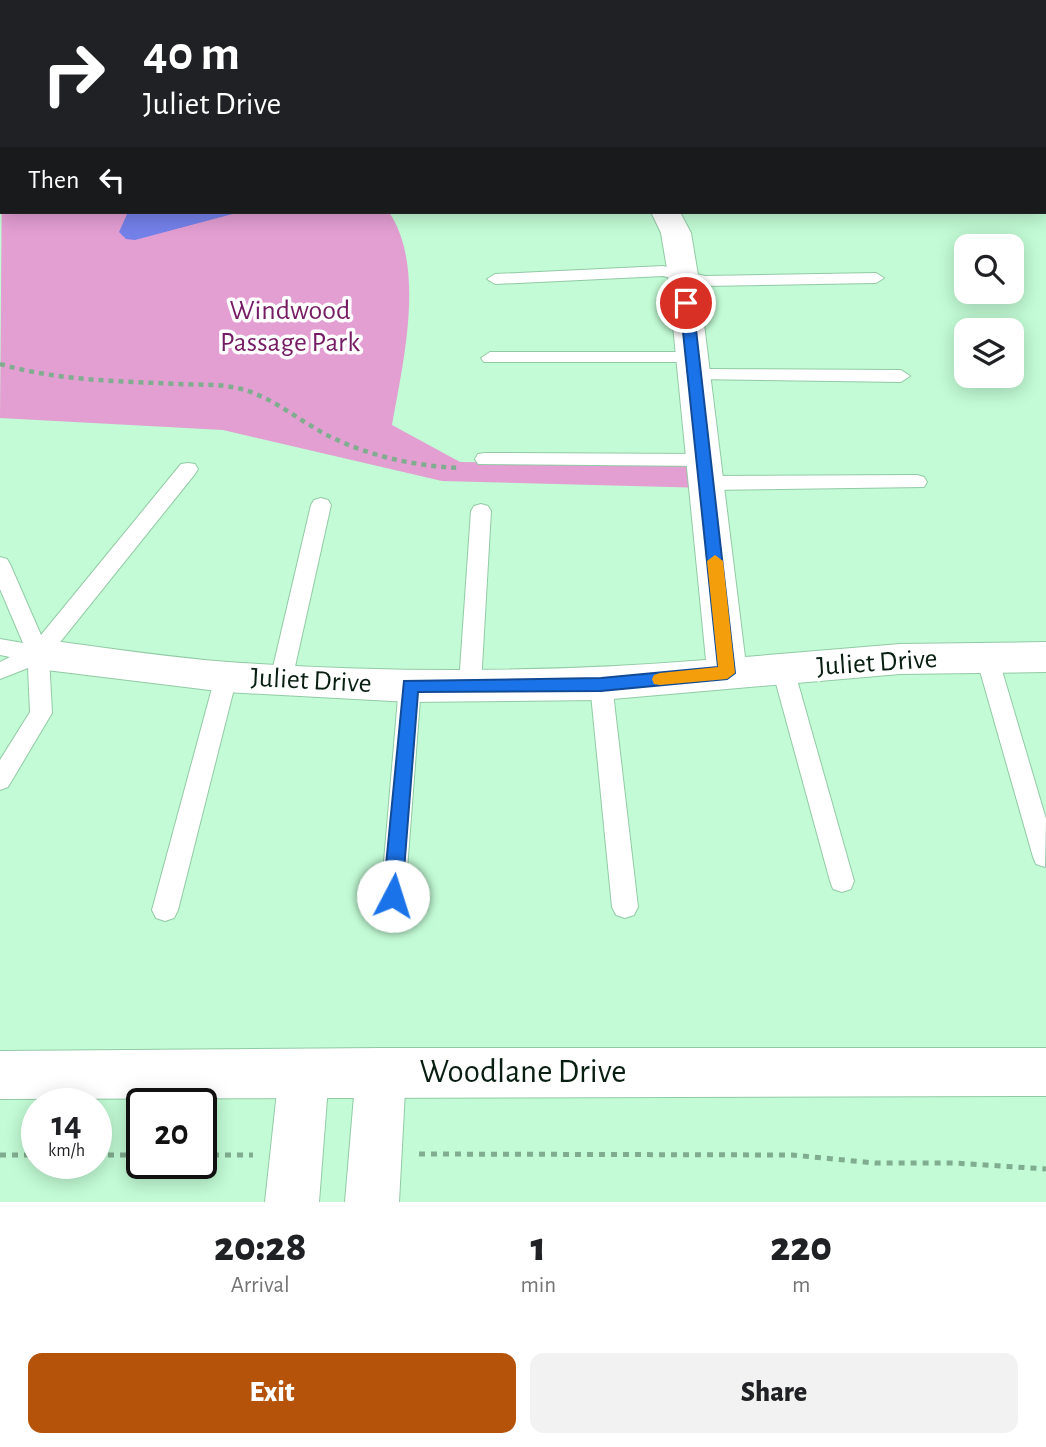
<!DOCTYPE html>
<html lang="en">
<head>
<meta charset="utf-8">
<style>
  :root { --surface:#fff; --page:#f2f2f2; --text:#202124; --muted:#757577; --accent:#b45309 }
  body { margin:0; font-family:"Alegreya Sans",sans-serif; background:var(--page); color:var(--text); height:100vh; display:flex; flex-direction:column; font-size:26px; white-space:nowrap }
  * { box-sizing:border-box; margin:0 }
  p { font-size:23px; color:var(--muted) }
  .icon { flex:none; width:38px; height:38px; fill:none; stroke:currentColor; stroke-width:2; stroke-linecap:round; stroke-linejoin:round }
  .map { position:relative; height:1202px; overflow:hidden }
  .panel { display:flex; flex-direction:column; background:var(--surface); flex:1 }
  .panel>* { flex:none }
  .hud { position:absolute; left:0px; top:0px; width:1046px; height:214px; box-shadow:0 4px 18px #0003; background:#202124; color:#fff; overflow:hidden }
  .buttons { position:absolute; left:954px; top:234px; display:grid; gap:14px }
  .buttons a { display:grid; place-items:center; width:70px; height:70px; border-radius:14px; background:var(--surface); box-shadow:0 4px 18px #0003; font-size:35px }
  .speed { position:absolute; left:21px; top:1088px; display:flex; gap:14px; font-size:35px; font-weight:700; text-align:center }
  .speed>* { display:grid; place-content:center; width:91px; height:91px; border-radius:50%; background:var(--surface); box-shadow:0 4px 18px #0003; line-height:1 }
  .speed small { font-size:18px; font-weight:400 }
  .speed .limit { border:4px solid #111; border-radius:10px; background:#fff; color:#111 }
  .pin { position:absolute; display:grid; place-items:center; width:60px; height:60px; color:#fff; margin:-30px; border:4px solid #fff; border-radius:50%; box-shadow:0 2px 7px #0007 }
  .me { position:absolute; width:77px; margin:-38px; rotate:5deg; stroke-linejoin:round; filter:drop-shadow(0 0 5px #0008) }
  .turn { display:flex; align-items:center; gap:24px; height:147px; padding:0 28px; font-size:32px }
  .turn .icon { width:91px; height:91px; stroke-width:2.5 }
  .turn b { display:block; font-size:49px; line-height:60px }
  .then { display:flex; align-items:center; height:66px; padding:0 28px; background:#0003; gap:14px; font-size:26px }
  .eta { display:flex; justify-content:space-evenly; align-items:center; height:119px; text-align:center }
  .eta b { font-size:42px; font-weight:800; line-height:49px }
  .button { display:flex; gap:14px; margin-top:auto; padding:14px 28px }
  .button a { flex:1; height:80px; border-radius:14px; background:var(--accent); color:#fff; font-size:28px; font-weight:800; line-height:80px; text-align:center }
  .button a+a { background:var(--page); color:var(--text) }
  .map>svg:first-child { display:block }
  .green { fill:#e39ed2 }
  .water { fill:#7481e9 }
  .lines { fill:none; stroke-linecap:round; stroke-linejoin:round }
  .lane-casing { stroke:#92caa6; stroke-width:2 }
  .street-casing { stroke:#92caa6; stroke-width:2 }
  .secondary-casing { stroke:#92caa6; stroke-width:2 }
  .path-far1 { stroke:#80ad90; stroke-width:4.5; stroke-dasharray:5 5; stroke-linecap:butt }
  .path { stroke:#80ad90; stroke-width:5; stroke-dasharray:6 6; stroke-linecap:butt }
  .lane { fill:#fff; fill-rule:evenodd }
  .street { fill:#fff; fill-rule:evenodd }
  .secondary { fill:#fff; fill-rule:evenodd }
  .route { fill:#1a73e8; stroke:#114b97; stroke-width:2 }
  .slow { fill:#f59e0b }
  .labels { text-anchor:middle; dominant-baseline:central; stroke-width:7; stroke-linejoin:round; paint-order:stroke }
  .park-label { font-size:28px; fill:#751c65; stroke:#fff }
  .street-label { font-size:28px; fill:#081e11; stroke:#fff }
  .near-street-label { font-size:33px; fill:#081e11; stroke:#fff }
</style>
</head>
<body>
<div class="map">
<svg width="1046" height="1202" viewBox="0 0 1046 1202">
  <rect width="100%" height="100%" fill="#c2fbd5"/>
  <path class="green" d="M2,171V212H389C426,267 403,363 392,425L460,462L705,466L708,488L442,481L223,430L0,418Z"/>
  <path class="water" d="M128,212H240L135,240L126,239L119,232Z"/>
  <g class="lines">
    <g class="lane-casing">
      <g id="lane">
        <path d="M663,266L705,276L876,273L884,278L876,283L705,286L663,276L495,284L487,279L495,274Z"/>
        <path d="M490,352H693L702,357L693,362H484L481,358Z"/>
        <path d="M695,369L901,370L910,376L901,382L689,379L686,375Z"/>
        <path d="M485,453L705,454L712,455L715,460L712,465L705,466L478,464L475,459L478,454Z"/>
        <path d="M188,463L195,464L198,469L195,474L49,656L52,713L8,787L0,790V760L30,712L28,668L0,679V662L10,657L0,655V639L23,643L0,589V557L7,559L10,564L41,635L181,464Z"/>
        <path d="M917,475L924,477L927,482L924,487L707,490L700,488L697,483L700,478L707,476Z"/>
        <path d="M321,498L328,500L331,505L292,680L289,686L281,688L273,686L270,680L311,505L314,500Z"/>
        <path d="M481,504L488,506L491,511L481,684L478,690L470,693L462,690L459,684L471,511L474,506Z"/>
        <path d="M987,649L995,651L998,657L1046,819L1045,867L1036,864L1033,857L976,657L979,651Z"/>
        <path d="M783,661L791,663L794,669L854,881L851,889L842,892L833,889L830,881L772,669L775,663Z"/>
        <path d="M226,669L234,671L237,677L178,910L174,918L165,921L156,918L152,910L215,677L218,671Z"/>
        <path d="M601,675L609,678L612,684L638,907L634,915L625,918L616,915L612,907L590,684L593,678Z"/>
        <path d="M410,677L418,680L421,686L405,896L402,904L393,907L384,904L381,896L399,686L402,680Z"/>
      </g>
    </g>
    <g class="street-casing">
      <g id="street">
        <path d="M18,0H45L46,2H19Z"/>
        <path d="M428,0H455L427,2Z"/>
        <path d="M861,0H891L892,2H862Z"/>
        <path d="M0,14H2L0,29Z"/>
        <path d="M1045,58L1046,59V75L1045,74Z"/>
        <path d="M651,212H680L691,233L698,275L745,657L900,644L1046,642V672L900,674L601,700L410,702L226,692L38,669L24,665L18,654L24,643L38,639C101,647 165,657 228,662C387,673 547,673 706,660L668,275L661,233Z"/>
        <path d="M381,1048L399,1055L406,1072L399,1202H345L356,1072L363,1055Z"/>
        <path d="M304,1049L322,1056L329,1073L319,1202H265L279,1073L286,1056Z"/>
      </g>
    </g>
    <g class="secondary-casing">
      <path id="secondary" d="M381,1048H1046V1096L0,1099V1051Z"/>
    </g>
    <path class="path-far1" d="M0,364C59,381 118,381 179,384C197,385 215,384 232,387C268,393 296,419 327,435C368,456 414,466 460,468"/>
    <g class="path">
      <path d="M419,1154L792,1155L875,1163H955L1046,1169"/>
      <path d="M0,1155H37"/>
      <path d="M96,1155H142"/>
      <path d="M201,1155H253"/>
    </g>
    <use href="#lane" class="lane"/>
    <use href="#street" class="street"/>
    <use href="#secondary" class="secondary"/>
  </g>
  <path class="route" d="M686,299L693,303L735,673L727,679L601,691L418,692L402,896L399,901L393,904L386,901L383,896L404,681L601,678L718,667L680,303Z"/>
  <path class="slow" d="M715,555L723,561L735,673L727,679L660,685L654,684L652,679L654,675L660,673L718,667L707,561Z"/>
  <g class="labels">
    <g class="park-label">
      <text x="290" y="311">Windwood<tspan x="290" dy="32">Passage Park</tspan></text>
    </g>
    <g class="street-label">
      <text transform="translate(877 663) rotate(-4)">Juliet Drive</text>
      <text transform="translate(311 681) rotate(3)">Juliet Drive</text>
    </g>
    <g class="near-street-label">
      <text x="523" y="1072">Woodlane Drive</text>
    </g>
  </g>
</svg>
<div class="buttons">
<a><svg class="icon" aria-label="search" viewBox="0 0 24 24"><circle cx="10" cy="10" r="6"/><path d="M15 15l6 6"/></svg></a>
<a><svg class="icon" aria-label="layers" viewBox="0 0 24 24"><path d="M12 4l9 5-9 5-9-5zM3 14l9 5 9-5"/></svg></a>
</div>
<div class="speed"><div>14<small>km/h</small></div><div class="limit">20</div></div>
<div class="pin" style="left:686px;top:303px;background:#d93025"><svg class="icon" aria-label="arrive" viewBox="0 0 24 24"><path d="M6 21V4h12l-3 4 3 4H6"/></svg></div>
<svg class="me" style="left:393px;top:896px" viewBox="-20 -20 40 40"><circle r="19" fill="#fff"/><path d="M0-13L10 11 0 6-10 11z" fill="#1a73e8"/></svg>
<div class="hud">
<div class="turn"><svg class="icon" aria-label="right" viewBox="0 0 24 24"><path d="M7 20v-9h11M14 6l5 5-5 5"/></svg><div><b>40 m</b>Juliet Drive</div></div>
<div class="then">Then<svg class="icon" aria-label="left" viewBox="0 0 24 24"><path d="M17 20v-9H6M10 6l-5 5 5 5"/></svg></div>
</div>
</div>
<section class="panel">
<div class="eta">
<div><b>20:28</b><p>Arrival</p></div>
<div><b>1</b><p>min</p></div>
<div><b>220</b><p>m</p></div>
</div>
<div class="button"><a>Exit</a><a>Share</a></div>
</section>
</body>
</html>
